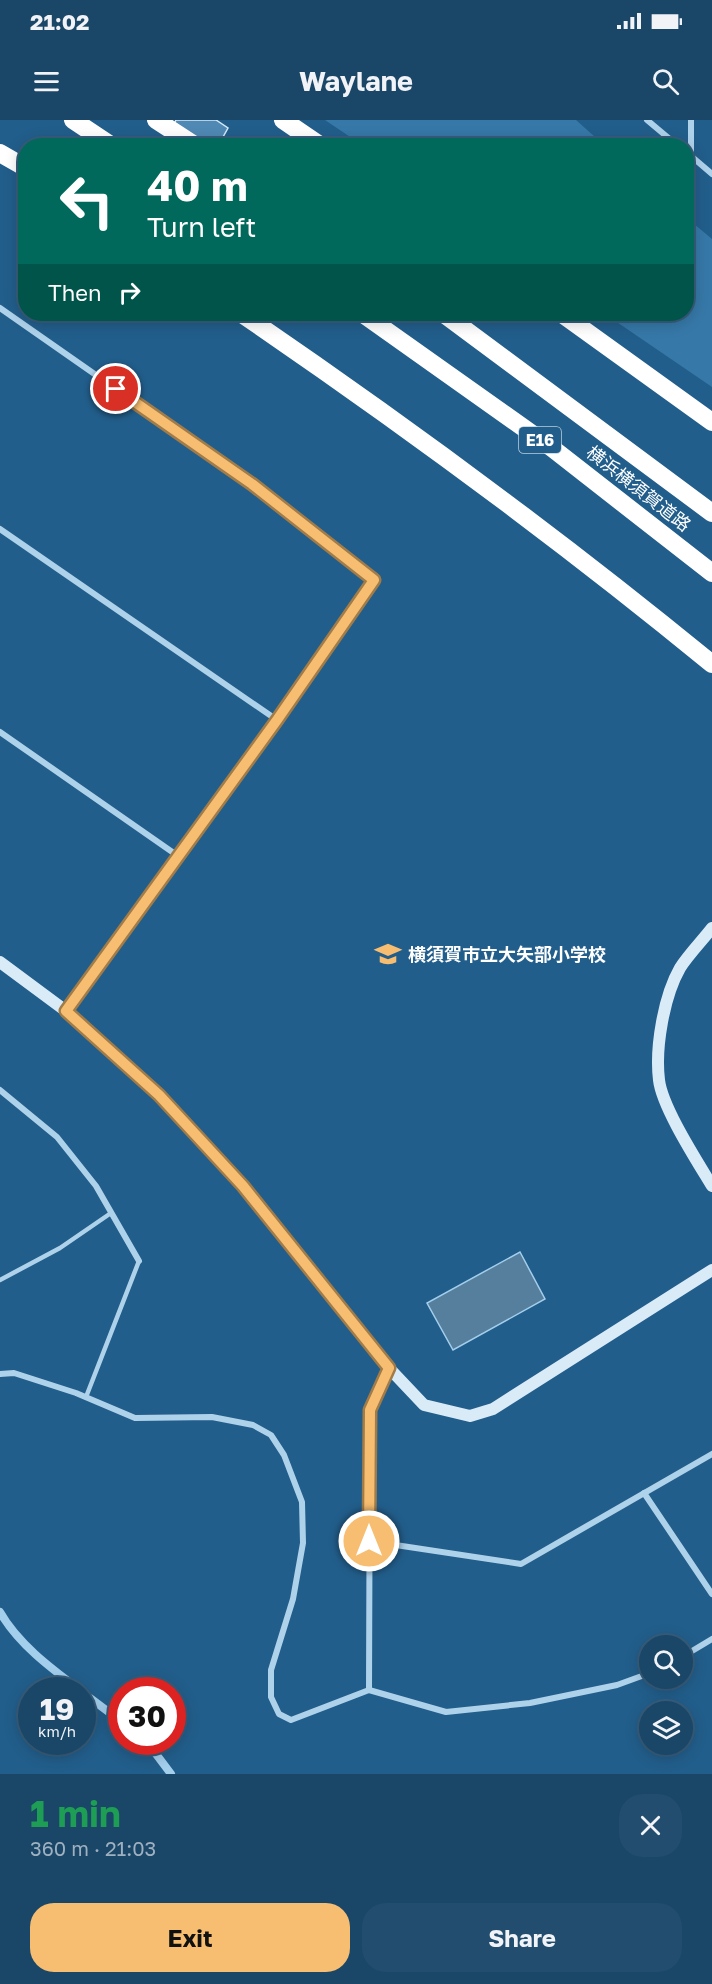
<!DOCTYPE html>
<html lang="en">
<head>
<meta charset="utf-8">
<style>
  :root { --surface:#1a4668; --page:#234d6e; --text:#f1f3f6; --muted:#9fb1c0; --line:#385e7c; --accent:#f7be71 }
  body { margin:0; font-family:"Golos Text","Noto Sans JP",sans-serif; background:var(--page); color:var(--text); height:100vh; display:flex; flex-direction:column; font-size:22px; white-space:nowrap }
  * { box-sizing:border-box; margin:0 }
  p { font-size:20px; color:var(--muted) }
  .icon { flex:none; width:33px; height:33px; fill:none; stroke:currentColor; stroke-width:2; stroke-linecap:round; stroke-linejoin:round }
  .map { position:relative; height:1654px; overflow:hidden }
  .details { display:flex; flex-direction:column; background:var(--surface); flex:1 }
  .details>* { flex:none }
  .top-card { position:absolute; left:18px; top:18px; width:676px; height:183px; border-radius:24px; box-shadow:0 3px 15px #0003,0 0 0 2px var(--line); background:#00695c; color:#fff; overflow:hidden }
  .fabs { position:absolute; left:639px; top:1515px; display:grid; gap:12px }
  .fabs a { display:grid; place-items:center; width:54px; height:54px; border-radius:50%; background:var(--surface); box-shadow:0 3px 15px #0003,0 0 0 2px var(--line); font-size:30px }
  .speed { position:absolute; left:18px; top:1557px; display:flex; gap:12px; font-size:30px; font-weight:700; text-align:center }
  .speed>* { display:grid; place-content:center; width:78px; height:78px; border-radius:50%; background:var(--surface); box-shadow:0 3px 15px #0003,0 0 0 2px var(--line); line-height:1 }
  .speed small { font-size:15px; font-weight:400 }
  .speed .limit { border:9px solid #d22; background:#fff; color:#111 }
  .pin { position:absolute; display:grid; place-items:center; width:51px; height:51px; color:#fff; margin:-26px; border:3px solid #fff; border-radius:50%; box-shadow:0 2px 6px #0007 }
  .me { position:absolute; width:66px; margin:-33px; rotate:0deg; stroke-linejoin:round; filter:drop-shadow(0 0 4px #0008) }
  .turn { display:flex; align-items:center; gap:21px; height:126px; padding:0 30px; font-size:27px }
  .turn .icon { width:78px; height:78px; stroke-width:2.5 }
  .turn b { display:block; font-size:42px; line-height:51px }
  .then { display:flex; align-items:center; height:57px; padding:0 30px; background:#0003; gap:12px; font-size:22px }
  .round { display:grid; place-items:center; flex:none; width:63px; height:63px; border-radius:24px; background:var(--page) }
  .overview { display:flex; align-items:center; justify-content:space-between; height:102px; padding:0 30px }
  h1 { font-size:36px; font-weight:700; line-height:45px; color:#1e9e55 }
  .cta { display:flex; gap:12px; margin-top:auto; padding:12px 30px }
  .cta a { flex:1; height:69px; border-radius:24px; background:var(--accent); color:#111; font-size:24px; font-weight:700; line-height:69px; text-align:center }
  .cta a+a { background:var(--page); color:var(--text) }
  .status { display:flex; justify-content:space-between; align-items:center; height:42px; padding:0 30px; background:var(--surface); direction:ltr }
  .status svg { height:16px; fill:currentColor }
  header { display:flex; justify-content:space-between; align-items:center; height:78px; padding:0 30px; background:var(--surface); font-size:27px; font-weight:700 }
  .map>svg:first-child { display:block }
  .green { fill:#3678a8 }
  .water { fill:#557f9d; stroke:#a3ceec; stroke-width:1.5 }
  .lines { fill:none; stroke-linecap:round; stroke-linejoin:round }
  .stream { stroke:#a3ceec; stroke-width:8 }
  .building { fill:#4f89b4; stroke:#d4e9f8; stroke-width:1.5 }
  .lane { stroke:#afd2eb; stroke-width:4.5 }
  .street { stroke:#afd2eb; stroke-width:6 }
  .secondary { stroke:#daebf8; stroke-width:12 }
  .highway { stroke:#fff; stroke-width:18 }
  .route-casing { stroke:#a17c49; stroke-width:15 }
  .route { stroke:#f7be71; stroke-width:10 }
  .labels { text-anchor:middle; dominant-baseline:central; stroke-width:6; stroke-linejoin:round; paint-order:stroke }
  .shield { fill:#225e8b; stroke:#bdcfdc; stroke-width:1.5 }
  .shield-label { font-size:16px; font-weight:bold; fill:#fff }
  .street-label { font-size:18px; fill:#fff; stroke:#225e8b }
  .poi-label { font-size:18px; font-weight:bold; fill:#fff; stroke:#225e8b; text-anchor:start }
</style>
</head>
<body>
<div class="status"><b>21:02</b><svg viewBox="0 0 49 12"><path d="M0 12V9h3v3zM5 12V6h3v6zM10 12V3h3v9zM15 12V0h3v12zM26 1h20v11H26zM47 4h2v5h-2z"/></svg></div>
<header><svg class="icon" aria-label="menu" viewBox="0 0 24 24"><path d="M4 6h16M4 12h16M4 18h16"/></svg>Waylane<svg class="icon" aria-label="search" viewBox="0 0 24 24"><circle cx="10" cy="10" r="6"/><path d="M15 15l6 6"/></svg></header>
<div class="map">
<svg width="712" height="1654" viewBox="0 0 712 1654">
  <rect width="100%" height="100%" fill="#225e8b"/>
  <g class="green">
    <path d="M325,0H576L604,25H362Z"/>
    <path d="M687,98L712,119V267L605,194H687Z"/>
  </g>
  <path class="water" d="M520,1132L545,1179L453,1230L427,1183Z"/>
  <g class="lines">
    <g class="stream">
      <path d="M0,1492C18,1524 52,1549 80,1570"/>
      <path d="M82,1572L122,1602"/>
      <path d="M147,1622L171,1654"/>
    </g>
  </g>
  <path class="building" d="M176,0H216L228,8L218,26H163Z"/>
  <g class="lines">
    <g class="lane">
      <path d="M0,1160L60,1128L111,1093"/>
      <path d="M86,1277L139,1141"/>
    </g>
    <g class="street">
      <path d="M647,0L678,26"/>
      <path d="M691,0V36L712,54"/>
      <path d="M0,188L252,364L374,460L277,600L66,890"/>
      <path d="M0,409L277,600"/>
      <path d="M0,612L178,736"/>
      <path d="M0,970L57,1017L96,1066L139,1141"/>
      <path d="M388,1248L370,1290L369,1570L446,1592L530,1583L617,1565L650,1553"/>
      <path d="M0,1254L14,1253L76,1273L135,1298L212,1297L253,1305L271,1315L284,1335L302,1382L303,1423L293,1479L271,1550V1577L279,1594L291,1600L369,1570"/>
      <path d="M644,1373L712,1474"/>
      <path d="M369,1421L521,1444L712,1334"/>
      <path d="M682,1537L712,1519"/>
    </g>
    <g class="secondary">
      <path d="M712,808C702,821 689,834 680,848C664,876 655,927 659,960C662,987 697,1041 712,1066"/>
      <path d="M0,842L66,891L159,975L243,1066L389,1248L424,1285L470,1296L493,1289L712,1150"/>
    </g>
    <g class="highway">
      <path d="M73,0L112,26"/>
      <path d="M156,0L196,26"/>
      <path d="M283,0L321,26"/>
      <path d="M0,33L26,48"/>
      <path d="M242,194C403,304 561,420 712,544"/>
      <path d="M363,194L552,328L712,453"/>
      <path d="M444,194L712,393"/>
      <path d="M562,194L712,302"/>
    </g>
  </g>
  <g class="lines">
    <g class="route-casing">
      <path id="route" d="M116,269L252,364L374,460L277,600L66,891L159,975L243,1066L389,1248L370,1290L369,1421"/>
    </g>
    <use href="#route" class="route"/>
  </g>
  <defs>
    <g id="school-bare" transform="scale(2.07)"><path d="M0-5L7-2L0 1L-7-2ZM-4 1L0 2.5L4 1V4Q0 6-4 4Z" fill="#f7be71" stroke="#225e8b" stroke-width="2.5" paint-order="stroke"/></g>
  </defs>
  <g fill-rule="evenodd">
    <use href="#school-bare" x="388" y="834"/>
  </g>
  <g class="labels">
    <rect class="shield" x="519" y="307" width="42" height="26" rx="4.5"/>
    <g class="shield-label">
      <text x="540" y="320">E16</text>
    </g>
    <g class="street-label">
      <text transform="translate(639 368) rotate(38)">横浜横須賀道路</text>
    </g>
    <g class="poi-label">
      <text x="408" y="834">横須賀市立大矢部小学校</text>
    </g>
  </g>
</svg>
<div class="fabs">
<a><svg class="icon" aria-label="search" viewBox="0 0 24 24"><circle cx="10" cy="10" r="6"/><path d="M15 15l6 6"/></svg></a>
<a><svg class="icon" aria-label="layers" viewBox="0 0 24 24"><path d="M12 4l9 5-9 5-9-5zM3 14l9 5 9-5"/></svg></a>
</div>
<div class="speed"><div>19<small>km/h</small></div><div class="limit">30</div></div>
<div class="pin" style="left:116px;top:269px;background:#d93025"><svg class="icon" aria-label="arrive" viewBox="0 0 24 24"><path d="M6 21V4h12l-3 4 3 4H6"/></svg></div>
<svg class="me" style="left:369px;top:1421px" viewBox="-20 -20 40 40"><circle r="17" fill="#f7be71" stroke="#fff" stroke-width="3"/><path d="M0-11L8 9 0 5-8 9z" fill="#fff"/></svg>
<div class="top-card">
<div class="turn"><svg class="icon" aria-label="left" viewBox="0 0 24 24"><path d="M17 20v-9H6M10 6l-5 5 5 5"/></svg><div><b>40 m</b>Turn left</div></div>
<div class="then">Then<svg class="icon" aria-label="right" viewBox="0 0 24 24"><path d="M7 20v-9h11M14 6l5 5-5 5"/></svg></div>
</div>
</div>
<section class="details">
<div class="overview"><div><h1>1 min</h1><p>360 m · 21:03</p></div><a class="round"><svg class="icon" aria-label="close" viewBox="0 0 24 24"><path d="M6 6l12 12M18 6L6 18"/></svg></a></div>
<div class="cta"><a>Exit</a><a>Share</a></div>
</section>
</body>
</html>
